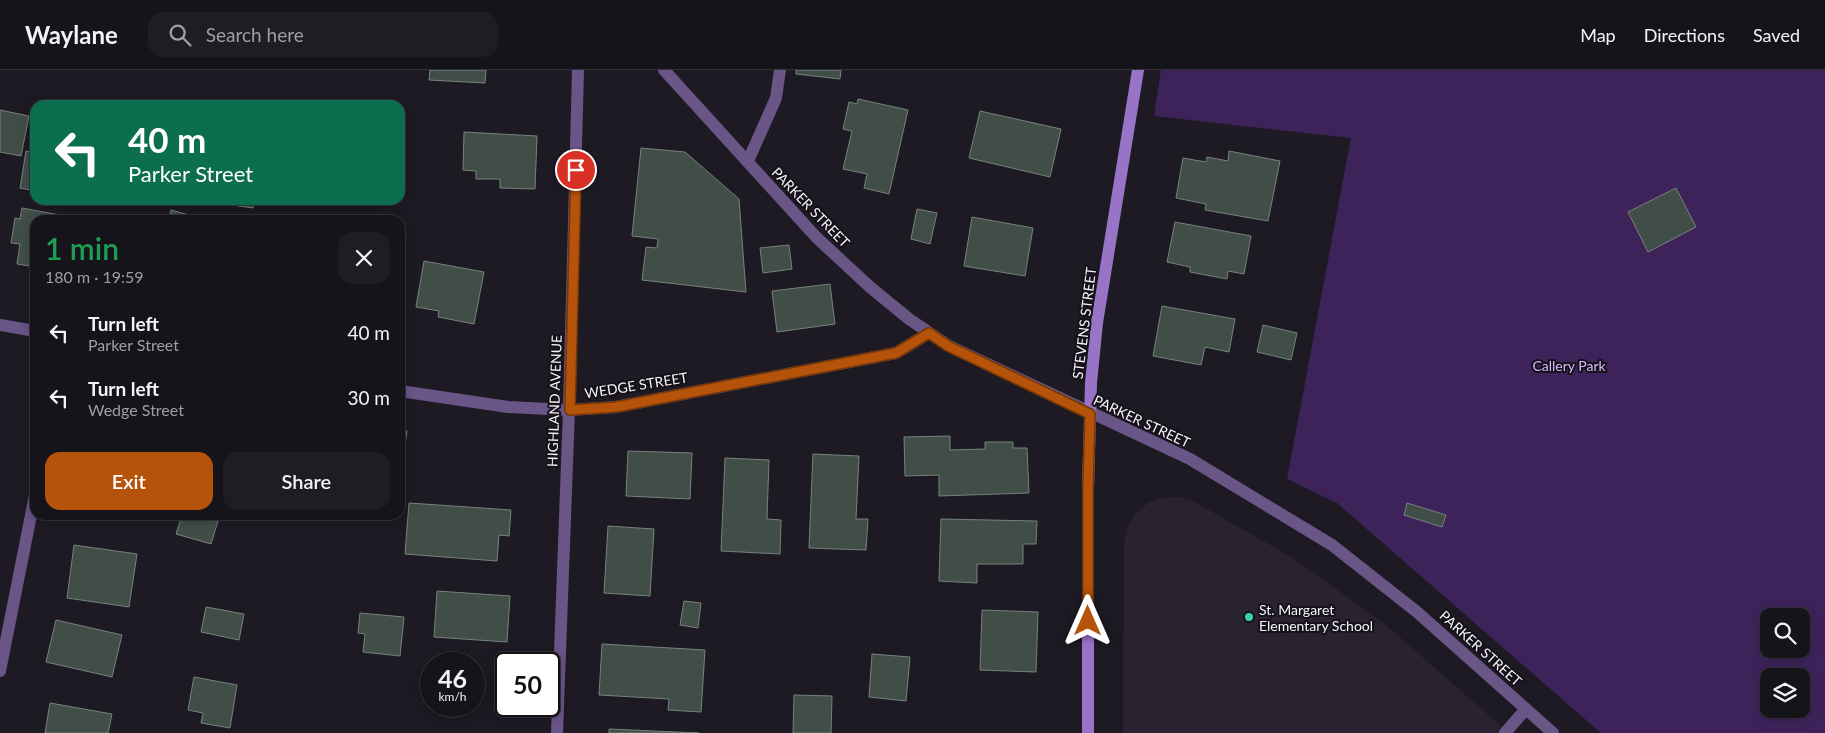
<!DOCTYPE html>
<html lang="en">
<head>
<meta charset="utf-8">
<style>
  :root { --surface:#16141b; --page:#1f1d24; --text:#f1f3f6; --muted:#9e9ea3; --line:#35333a; --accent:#b45309 }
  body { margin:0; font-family:Lato,sans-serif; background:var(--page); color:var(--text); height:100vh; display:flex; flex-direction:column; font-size:19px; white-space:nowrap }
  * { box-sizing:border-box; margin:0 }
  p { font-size:16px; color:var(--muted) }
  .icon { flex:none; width:28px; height:28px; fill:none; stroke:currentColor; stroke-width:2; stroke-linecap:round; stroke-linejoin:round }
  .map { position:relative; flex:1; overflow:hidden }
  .drawer { position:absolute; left:30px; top:145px; width:375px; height:305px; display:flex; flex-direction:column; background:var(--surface); border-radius:15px; box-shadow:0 2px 12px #0003,0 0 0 1px var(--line) }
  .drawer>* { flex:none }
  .banner { position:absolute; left:30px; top:30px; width:375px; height:105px; border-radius:15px; box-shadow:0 2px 12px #0003,0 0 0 1px var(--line); background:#0b6e4f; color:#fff; overflow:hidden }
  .fabs { position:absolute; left:1760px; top:538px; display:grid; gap:10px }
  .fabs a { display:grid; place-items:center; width:50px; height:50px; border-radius:10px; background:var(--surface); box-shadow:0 2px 12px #0003,0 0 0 1px var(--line); font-size:25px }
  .speed { position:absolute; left:420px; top:582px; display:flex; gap:10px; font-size:25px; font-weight:700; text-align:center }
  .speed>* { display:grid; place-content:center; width:65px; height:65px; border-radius:50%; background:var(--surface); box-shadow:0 2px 12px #0003,0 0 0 1px var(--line); line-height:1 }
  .speed small { font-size:12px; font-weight:400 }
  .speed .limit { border:2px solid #111; border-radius:8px; background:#fff; color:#111 }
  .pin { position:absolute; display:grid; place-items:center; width:42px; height:42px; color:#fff; margin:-21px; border:2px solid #fff; border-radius:50%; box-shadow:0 1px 5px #0007 }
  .me { position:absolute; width:55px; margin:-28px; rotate:0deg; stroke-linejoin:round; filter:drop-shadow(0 0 4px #0008) }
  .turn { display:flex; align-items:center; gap:18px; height:105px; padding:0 15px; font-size:22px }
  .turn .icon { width:65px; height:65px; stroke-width:2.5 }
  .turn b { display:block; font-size:35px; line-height:42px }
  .round { display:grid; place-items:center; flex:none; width:52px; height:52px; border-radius:15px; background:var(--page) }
  .summary { display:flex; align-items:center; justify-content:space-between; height:85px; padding:0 15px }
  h1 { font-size:30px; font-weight:600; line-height:38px; color:#1e9e55 }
  .action { display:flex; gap:10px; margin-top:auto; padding:10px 15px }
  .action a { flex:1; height:58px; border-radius:15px; background:var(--accent); color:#fff; font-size:20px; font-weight:600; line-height:58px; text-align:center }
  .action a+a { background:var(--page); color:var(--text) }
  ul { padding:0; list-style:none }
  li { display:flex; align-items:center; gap:15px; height:65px; padding:0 15px }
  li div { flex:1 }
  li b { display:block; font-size:19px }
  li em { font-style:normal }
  header { display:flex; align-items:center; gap:30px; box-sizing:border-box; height:70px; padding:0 25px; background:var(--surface); border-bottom:1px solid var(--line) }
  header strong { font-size:24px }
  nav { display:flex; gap:28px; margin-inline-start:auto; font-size:18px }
  .search { width:350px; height:45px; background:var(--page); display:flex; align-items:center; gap:12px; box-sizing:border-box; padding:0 18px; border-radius:15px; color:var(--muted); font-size:19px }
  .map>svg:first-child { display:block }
  .built { fill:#282231 }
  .green { fill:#3d235a; fill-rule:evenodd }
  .building { fill:#414e48; stroke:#75837d }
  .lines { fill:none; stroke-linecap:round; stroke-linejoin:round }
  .service { stroke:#6a5587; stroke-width:12 }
  .minor { stroke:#6a5587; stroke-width:12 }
  .tertiary { stroke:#6a5587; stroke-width:12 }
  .secondary { stroke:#9874c6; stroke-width:12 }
  .route-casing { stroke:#753606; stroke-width:12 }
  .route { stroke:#b45309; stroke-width:9 }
  .poi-dot { fill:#3bd4a4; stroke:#15111a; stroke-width:2 }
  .labels { text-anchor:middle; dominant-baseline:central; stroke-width:4; stroke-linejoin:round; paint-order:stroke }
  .street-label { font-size:14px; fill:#f6f3fa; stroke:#15111a }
  .park-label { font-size:14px; fill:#d6bcfd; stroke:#15111a }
  .poi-label { font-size:14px; fill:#f6f3fa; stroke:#15111a; text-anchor:start }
</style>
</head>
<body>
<header>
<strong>Waylane</strong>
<div class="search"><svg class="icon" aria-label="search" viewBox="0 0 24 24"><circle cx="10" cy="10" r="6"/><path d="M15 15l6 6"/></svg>Search here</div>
<nav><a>Map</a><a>Directions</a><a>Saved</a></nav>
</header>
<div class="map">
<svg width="1825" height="663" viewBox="0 0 1825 663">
  <rect width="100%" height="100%" fill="#1e1a24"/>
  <path class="built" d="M1178,427L1193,431L1293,488L1386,555L1509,663H1123L1124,471L1128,456L1136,443L1148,433L1163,428Z"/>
  <path class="green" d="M1161,0H1825V663H1601L1337,433L1287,409L1351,68L1154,46ZM1769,546H1801V579H1769ZM1769,606H1801V639H1769Z"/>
  <g class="building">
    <path d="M430,0H486L485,13L429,10Z"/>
    <path d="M796,0H841L840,9L796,4Z"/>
    <path d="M858,29L908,40L889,124L864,118L867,104L843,99L852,61L843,59L849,32L857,34Z"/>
    <path d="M0,40L29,46L21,86L0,82Z"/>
    <path d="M980,41L1061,59L1050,107L969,88Z"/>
    <path d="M464,62L537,66L535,119L500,118V109H476V101L463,100Z"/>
    <path d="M641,78L685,82L739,129L746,222L642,210L646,177L657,178L658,169L632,166Z"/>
    <path d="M26,81L35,83V121L20,118Z"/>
    <path d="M1229,81L1280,91L1268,151L1205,140L1206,134L1176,128L1183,88L1206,92L1207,87L1228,91Z"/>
    <path d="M1676,118L1696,157L1648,182L1628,142Z"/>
    <path d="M226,130H254L253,138L225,134Z"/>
    <path d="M22,138L65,146L64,150H35V197L17,194L20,174L11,173L15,148L20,149Z"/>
    <path d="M917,139L937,143L930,174L911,169Z"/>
    <path d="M171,140L189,145L188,150H169Z"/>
    <path d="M972,147L1033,158L1025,206L964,196Z"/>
    <path d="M1175,152L1251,166L1244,204L1228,201L1227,209L1190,202V197L1167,192Z"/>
    <path d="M789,175L792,199L763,203L760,178Z"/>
    <path d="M424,191L484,202L474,254L438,247L439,241L416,237Z"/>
    <path d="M830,214L835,254L777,262L772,221Z"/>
    <path d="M1162,236L1235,249L1229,282L1205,277L1201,295L1153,286Z"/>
    <path d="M1263,255L1297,263L1291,290L1257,282Z"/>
    <path d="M400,360L407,361L400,404Z"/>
    <path d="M950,366V380L985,379V372H1013V378H1027L1029,423L939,426V405L905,406L904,367Z"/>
    <path d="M628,381L692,383L690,429L626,426Z"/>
    <path d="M813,384L859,386L856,449H868L866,480L809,478Z"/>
    <path d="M725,388L769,390L767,449L781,450L780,484L721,481Z"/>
    <path d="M409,433L511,440L509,466L499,465L497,491L405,484Z"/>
    <path d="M1407,433L1446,445L1442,457L1404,445Z"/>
    <path d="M182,445H197L218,451L211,474L176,464Z"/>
    <path d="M941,449L1037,451L1036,474H1023V494H977V513L939,511Z"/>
    <path d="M608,456L654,459L650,526L604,523Z"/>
    <path d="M74,475L137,484L129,537L67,528Z"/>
    <path d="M437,521L510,526L507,572L434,567Z"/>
    <path d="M684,531L701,533L698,558L680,555Z"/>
    <path d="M206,537L244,544L239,570L201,562Z"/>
    <path d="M982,540L1038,542L1036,602L980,600Z"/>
    <path d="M360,543L404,547L400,586L363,582L365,564L358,563Z"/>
    <path d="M56,550L122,565L112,607L46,592Z"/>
    <path d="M602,574L705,580L701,642L668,640L669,629L599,625Z"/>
    <path d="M872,584L910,587L906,631L869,627Z"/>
    <path d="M194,607L237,615L230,658L201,653L203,643L188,640Z"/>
    <path d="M794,625L832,626L831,663H793Z"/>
    <path d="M50,633L112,644L108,663H45Z"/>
    <path d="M609,659L699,663H609Z"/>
  </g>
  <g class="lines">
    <g class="service">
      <path d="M748,91L776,28L780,0"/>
      <path d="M1505,663L1526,639"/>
    </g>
    <g class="minor">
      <path d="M0,601L35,425"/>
      <path d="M557,663L569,340L578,0"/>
    </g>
    <g class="tertiary">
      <path d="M664,0L817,168L870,217L909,249L949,276L1190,389L1332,475L1417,542L1553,663"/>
      <path d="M0,255L35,261"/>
      <path d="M400,321L508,337L569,340L616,337L896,283L929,263"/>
    </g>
    <path class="secondary" d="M1088,663V418L1091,313L1097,253L1138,0"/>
  </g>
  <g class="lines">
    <g class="route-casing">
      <path id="route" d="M576,100L570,340L616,337L896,283L929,263L948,276L1090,344L1088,418V551"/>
    </g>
    <use href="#route" class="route"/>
  </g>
  <circle class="poi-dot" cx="1249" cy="547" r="5"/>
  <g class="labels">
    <g class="street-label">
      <text transform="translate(811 137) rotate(46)">PARKER STREET</text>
      <text transform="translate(1084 253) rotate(-83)">STEVENS STREET</text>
      <text transform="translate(636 315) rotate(-9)">WEDGE STREET</text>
      <text transform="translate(554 331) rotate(-88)">HIGHLAND AVENUE</text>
      <text transform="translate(1142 351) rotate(25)">PARKER STREET</text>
      <text transform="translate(1481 578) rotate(42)">PARKER STREET</text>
    </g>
    <g class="park-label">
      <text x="1569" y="295">Callery Park</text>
    </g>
    <g class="poi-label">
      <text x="1259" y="539">St. Margaret<tspan x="1259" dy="16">Elementary School</tspan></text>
    </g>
  </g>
</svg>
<div class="fabs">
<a><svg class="icon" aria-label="search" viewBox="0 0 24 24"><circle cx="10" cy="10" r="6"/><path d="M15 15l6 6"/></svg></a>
<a><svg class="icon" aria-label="layers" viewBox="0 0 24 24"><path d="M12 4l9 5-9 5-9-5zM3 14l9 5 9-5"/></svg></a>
</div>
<div class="speed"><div>46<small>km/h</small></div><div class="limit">50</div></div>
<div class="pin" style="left:576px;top:100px;background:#d93025"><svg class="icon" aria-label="arrive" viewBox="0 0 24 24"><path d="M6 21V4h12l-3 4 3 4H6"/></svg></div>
<svg class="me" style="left:1088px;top:551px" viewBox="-20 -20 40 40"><path d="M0-17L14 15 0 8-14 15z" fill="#b45309" stroke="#fff" stroke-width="4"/></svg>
<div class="banner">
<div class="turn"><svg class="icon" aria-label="left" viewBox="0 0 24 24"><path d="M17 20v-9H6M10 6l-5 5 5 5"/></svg><div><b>40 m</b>Parker Street</div></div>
</div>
<section class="drawer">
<div class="summary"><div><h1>1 min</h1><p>180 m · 19:59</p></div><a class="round"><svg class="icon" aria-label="close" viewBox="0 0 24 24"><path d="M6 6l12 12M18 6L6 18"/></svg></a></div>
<ul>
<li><svg class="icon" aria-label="left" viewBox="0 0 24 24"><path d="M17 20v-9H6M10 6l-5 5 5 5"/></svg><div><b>Turn left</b><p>Parker Street</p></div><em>40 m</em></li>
<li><svg class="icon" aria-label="left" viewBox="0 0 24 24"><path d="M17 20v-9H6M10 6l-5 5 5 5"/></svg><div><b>Turn left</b><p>Wedge Street</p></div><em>30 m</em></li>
</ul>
<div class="action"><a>Exit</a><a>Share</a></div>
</section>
</div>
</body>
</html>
